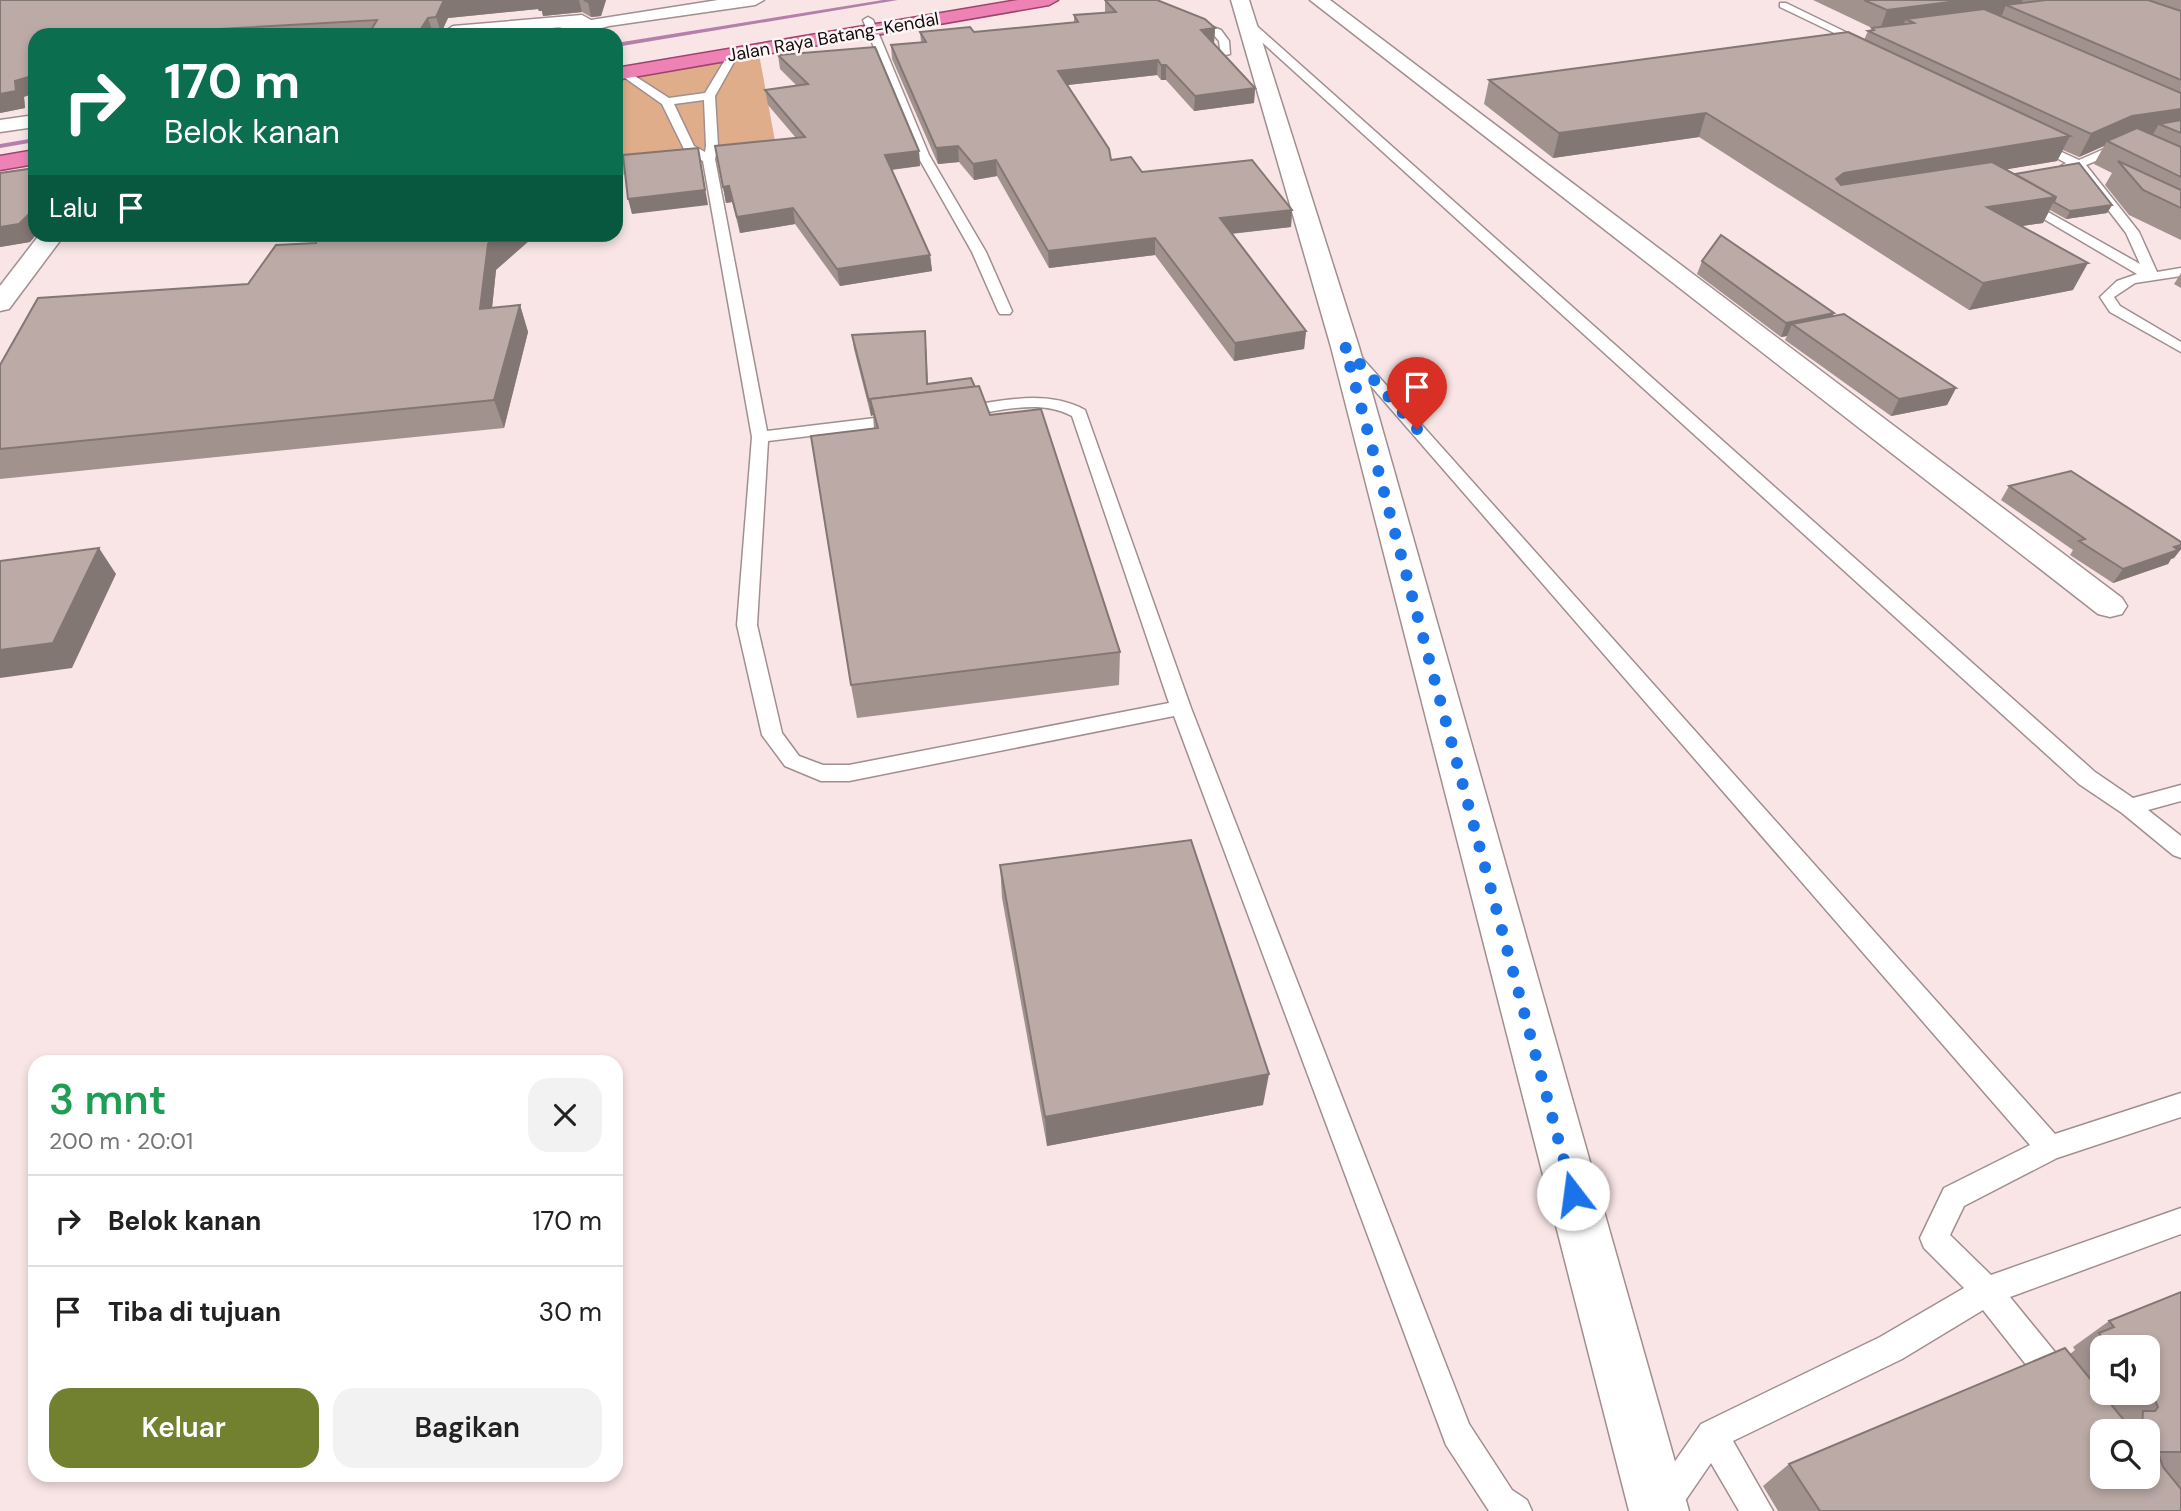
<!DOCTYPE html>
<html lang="id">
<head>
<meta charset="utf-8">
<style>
  :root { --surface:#fff; --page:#f2f2f2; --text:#222; --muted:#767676; --line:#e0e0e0; --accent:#72812f }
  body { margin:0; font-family:"DM Sans",sans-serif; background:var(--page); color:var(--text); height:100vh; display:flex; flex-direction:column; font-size:26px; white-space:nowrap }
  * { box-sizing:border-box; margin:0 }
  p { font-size:23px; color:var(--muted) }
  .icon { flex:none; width:38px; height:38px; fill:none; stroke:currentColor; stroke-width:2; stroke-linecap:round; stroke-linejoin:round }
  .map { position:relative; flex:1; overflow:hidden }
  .details { position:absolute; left:28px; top:1055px; width:595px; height:427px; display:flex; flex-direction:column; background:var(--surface); border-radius:21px; box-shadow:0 4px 10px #0003 }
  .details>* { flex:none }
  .hud { position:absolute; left:28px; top:28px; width:595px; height:214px; border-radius:21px; box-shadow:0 4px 10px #0003; background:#0b6e4f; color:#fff; overflow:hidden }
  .tools { position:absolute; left:2090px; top:1335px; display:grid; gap:14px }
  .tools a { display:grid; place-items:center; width:70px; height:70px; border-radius:14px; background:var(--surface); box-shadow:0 4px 10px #0003; font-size:35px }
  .pin { position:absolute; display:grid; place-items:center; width:60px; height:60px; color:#fff; margin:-72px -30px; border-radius:50% 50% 50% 0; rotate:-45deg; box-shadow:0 0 7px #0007 }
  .pin .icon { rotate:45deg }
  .me { position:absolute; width:77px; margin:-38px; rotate:345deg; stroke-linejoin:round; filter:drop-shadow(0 0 5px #0008) }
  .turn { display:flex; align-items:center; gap:24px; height:147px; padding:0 21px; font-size:32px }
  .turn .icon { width:91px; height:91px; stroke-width:2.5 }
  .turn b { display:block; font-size:49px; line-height:60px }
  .then { display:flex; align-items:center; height:66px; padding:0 21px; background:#0003; gap:14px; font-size:26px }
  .round { display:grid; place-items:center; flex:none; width:74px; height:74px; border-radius:21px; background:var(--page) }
  .overview { display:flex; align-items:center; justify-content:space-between; height:119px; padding:0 21px }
  h1 { font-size:42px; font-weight:600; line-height:52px; color:#1e9e55 }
  .button { display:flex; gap:14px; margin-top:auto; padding:14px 21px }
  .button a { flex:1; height:80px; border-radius:21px; background:var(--accent); color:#fff; font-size:28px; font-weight:600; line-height:80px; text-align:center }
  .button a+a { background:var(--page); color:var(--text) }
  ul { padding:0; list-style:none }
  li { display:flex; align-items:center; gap:21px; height:91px; padding:0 21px; border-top:2px solid var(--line) }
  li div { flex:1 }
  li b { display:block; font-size:26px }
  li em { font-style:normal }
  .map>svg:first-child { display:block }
  .green { fill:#dfad8a }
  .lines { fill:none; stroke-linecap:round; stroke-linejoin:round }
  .stream { fill:#b480ab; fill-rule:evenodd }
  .service-casing { stroke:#a18f90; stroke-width:3 }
  .minor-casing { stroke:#a18f90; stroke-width:3 }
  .trunk-casing { stroke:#9d446c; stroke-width:3 }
  .service { fill:#fff; fill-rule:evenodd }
  .minor { fill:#fff; fill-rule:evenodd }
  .trunk { fill:#ee82b4; fill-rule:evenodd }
  .wall { fill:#a1928e; fill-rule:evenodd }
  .shaded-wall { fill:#837774 }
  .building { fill:#bbaaa5; stroke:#837774; stroke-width:2; fill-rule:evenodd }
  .route { stroke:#1a73e8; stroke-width:12; stroke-dasharray:0 21.6 }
  .labels { text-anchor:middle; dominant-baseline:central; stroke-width:5; stroke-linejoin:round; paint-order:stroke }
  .far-street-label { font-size:18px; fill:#110b0b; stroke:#fef6f6 }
</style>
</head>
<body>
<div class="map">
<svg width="2181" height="1511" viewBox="0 0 2181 1511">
  <rect width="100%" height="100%" fill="#f9e5e6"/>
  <path class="green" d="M759,54L777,152L616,176V77Z"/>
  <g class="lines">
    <g class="stream">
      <path d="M883,0H898L616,47V43Z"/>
      <path d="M35,138V142L0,148V144Z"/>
    </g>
    <g class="service-casing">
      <g id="service">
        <path d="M1129,0H1143L1221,30L1229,41L1230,54L1221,56L1219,41L1213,34Z"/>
        <path d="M1780,3H1786L1862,40L1853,42L1780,7Z"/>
        <path d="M868,17L873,20L929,155L986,252L1012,311L1010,314H1000L998,311L972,252L917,155L863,20Z"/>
        <path d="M1242,20H1250L2095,772L2133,798L2181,785V801L2148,810L2181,836V858L2173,855L2122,813L2079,784L1242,24Z"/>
        <path d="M733,52L738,55L715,96L718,146L715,159L767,431L900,415L908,420L900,425L768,441L757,625L782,733L799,756L823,765H849L1169,703L1072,416C1039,398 995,412 960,417L952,412L960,407C1001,401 1046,389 1085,410L1191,708L1469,1424L1512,1490L1527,1500L1532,1511H1489L1446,1445L1174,716L849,781H821L785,766L762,735L737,625L752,437L703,161L685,151L662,104L618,73L627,71L669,98L705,93L728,55ZM704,100L706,146L705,152L694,146L674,104Z"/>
        <path d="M2181,132V138L2127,148L2086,165L2139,232L2157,272L2181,268V276L2135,283L2114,297L2120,306L2181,342V352L2110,312L2100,297L2117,281L2137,274L2015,202L2021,198L2025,199L2140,264L2126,233L2076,168L2063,169L2061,166L2066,163L2030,144L2040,142L2079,160L2120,142Z"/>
        <path d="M1349,348L1354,349L2055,1134L2181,1093V1117L2057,1158L1964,1206L1950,1235L1991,1275L2181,1208V1234L2010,1297L2068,1368L2072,1379L2068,1390L2057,1394L2046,1390L1983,1310L1902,1359L1733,1441L1773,1511H1739L1711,1463L1678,1511H1643L1648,1500L1701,1424L1880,1337L1964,1288L1924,1248L1920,1238L1944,1188L2030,1145L1344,355L1342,352Z"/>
      </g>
    </g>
    <g class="minor-casing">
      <g id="minor">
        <path d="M718,0H764L755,5L609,26L576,35H545L547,31L562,27L480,35H446L444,32L453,26L582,15L591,20Z"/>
        <path d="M1231,0H1249L1359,347L1689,1511H1629L1331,347Z"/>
        <path d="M1310,0H1330L2122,598L2127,606L2122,614L2110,617L2098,614Z"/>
        <path d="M35,115V127L0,132V120Z"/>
        <path d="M40,234H65L9,309L0,311V286Z"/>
      </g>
    </g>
    <g class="trunk-casing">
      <g id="trunk">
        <path d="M1018,0H1058L1049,5L616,80V68Z"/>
        <path d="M35,150V164L0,170V156Z"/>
      </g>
    </g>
    <use href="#service" class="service"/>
    <use href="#minor" class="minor"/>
    <use href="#trunk" class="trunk"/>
  </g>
  <g class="wall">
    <path d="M0,0H606L601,16L591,17L582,12L543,16L542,11H539L538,9L448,18L441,33H433L432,35H35L24,97L25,108L0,113Z"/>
    <path d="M1105,0L1215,28L1214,43L1255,88L1254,103L1194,111L1166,80H1161L1157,75L1067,85L1111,160L1142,172L1292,210L1291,227L1231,234L1306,331L1304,349L1234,361L1155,255L1049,268L997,176L974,180L959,162L938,164L892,59L891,45L921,42L920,32H974L1074,22V15L1105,13Z"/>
    <path d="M1813,0H2181V240L2129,215L2105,185L2112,173L2094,164L2104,146L2079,157L2063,150L2057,161L2007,169L2015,174L2112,205L2107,213L2066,219L2050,210L2043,223L2021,226L2073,290L1969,310L1699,137L1553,158L1484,104L1489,80L1864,40L1868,31L1871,30L1872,28Z"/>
    <path d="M778,55L919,151L920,166L892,170L930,255L932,271L840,286L795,224L740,233L732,202L726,203L715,146L796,138L768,105L765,90L797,86L780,69Z"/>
    <path d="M35,168V234L30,242L0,247Z"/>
    <path d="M1702,261L1833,316L1956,388L1947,405L1891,416L1785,340L1787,336L1781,337L1697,274Z"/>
    <path d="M496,270L492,308L520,305L528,332L504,428L0,479V365L248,284Z"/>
    <path d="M2181,273V288L2174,284Z"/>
    <path d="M852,335L926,345L928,384L975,387L1120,652L1119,685L857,718L851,685L874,429L873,415L871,416L854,349Z"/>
    <path d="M2009,486L2181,542V549L2174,558L2171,559L2168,564L2113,583L2070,555L2073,550L2001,500Z"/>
    <path d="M1000,865L1263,1105L1047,1146L1002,898Z"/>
    <path d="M2181,1292V1511H1778L1763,1486L1789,1464L2070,1354L2075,1350L2073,1347L2109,1321ZM2102,1348H2147V1393H2102Z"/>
  </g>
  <g class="shaded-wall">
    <path d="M468,0H579L582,12L543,16L542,11H539L538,9L448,18L441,33L436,17L443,2Z"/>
    <path d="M598,0H606L601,16L591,17L588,2Z"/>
    <path d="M1965,0H2023L2018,10L2006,5L2002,15L1913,27L1914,23L1906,19L1902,28L1879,32L1887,10Z"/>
    <path d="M428,18L433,33L432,35H417Z"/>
    <path d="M1215,28L1214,43L1201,30Z"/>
    <path d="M1158,60L1157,75L1059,86L1058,71Z"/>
    <rect x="1161" y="65" width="5" height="15"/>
    <path d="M35,75V93L24,97L25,108L0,113V94L15,81Z"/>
    <path d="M1255,88L1254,103L1194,111L1195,96Z"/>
    <path d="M2181,109V130L2159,124L2153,134L2107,141L2104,146L2079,157L2091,134L2132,116Z"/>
    <path d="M1706,113L1699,137L1553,158L1559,133Z"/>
    <path d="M2070,136L2057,161L1843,197L1836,179L1844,173Z"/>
    <path d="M958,146L959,162L938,164L936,148Z"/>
    <path d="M698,148L708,205L632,214L628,199Z"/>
    <path d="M919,151L920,166L887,170L885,155Z"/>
    <path d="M996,160L997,176L974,180L973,164Z"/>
    <path d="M729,186L732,202L726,203L723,187Z"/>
    <path d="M2056,197L2043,223L1974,233L1987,207Z"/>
    <path d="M2112,205L2107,213L2066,219L2070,211Z"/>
    <path d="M793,208L795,224L740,233L737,217Z"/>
    <path d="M1292,210L1291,227L1219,235L1220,218Z"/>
    <path d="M30,213L35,223V234H37L30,242L0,247V227Z"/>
    <path d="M65,234H81L66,237Z"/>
    <path d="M499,234H537L496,270L489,336L480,309L488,244Z"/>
    <path d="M1155,238V255L1049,268L1048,251Z"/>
    <path d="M930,255L932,271L840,286L837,269Z"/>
    <path d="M2088,263L2073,290L1969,310L1983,283Z"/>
    <path d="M520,305L528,332L504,428L494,400Z"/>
    <path d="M1834,313L1828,327L1792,324L1787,336L1781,337L1786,323Z"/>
    <path d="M1306,331L1304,349L1234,361L1235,343Z"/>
    <path d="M1956,388L1947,405L1891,416L1899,399Z"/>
    <path d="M871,400L873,415L871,416L869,401Z"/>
    <path d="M2181,545V549L2174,558L2171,559L2168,564L2113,583L2123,569Z"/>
    <path d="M99,548L116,574L72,668L0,678V650Z"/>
    <path d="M1269,1074L1263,1105L1047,1146L1045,1117Z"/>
  </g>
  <g class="building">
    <path d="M0,0H468L443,2L436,17L428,18L417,35H368L377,20L202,30L198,35H35V75L15,81L16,91L0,94Z"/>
    <path d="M584,0H598L588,2Z"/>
    <path d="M1105,0H1157L1205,19L1215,28L1201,30L1255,88L1195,96L1166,65H1161L1158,60L1058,71L1109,149L1111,160L1131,157L1142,172L1252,160L1292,210L1220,218L1306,331L1235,343L1155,238L1048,251L996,160L973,164L958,146L936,148L891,45L926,42L920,32L970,27L974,32L1078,22L1074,15L1116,12Z"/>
    <path d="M1864,0H1965L1887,10Z"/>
    <path d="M2046,0H2148L2181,11V80L2006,5Z"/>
    <path d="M1984,9L2181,93V109L2132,116L2091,134L1868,31L1874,30L1872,28L1914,23L1906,19Z"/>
    <path d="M1848,32L2070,136L1844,173L1836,179L1841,185L1992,162L2056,197L1987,207L2088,263L1983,283L1706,113L1559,133L1489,80Z"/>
    <path d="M875,47L919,151L885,155L930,255L837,269L793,208L737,217L729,186L723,187L715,146L805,137L765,90L808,84L778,55Z"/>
    <path d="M2181,120V133L2159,124Z"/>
    <path d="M2137,128L2181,147V177L2107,141Z"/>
    <path d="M698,148L705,190L628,199L623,155Z"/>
    <path d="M2118,161L2181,190V208L2143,190Z"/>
    <path d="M2079,163L2112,205L2070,211L2054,202L2056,197L2015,174Z"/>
    <path d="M35,168V213H30L19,224L0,227V173Z"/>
    <path d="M315,234H499L488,244L480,309L520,305L494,400L0,449V365L38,298L248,284L276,245L316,243Z"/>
    <path d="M1721,235L1834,313L1786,323L1702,261Z"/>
    <path d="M1844,314L1956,388L1899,399L1792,324Z"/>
    <path d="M925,331L927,384L971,378L975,387L870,399L871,400L869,401L852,335Z"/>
    <path d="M979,386L990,415L1041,409L1120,652L851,685L811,436L878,428L870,399Z"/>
    <path d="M2071,471L2181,542V545L2174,547L2178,550L2123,569L2079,541L2085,539L2009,486Z"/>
    <path d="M99,548L53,643L0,650V561Z"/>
    <path d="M1191,840L1269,1074L1045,1117L1000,865Z"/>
    <path d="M2181,1292V1452H2158L2163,1467L2181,1489V1511H1820L1789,1464L2065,1348L2127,1424L2142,1430L2143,1411H2155L2158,1407L2154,1398L2147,1390V1348H2111L2099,1333L2114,1327L2109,1321ZM2102,1432H2147V1477H2102Z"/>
  </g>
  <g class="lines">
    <path class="route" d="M1417,429L1345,347L1573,1194"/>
  </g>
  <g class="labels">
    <g class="far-street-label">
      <text transform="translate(833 37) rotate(-10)">Jalan Raya Batang-Kendal</text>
    </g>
  </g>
</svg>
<div class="tools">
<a><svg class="icon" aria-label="sound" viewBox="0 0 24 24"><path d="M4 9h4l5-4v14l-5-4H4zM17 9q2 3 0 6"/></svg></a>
<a><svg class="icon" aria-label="search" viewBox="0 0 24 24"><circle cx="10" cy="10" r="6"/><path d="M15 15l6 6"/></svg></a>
</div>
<div class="pin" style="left:1417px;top:429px;background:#d93025"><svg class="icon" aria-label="arrive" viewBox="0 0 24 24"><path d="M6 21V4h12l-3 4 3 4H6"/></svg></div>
<svg class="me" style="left:1573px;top:1194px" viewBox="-20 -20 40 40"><circle r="19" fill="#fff"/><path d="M0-13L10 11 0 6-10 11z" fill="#1a73e8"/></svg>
<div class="hud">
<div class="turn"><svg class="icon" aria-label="right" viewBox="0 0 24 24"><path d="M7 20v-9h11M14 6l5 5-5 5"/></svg><div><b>170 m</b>Belok kanan</div></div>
<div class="then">Lalu<svg class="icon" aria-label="arrive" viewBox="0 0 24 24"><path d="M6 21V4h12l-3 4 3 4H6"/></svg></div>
</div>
<section class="details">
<div class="overview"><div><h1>3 mnt</h1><p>200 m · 20:01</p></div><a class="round"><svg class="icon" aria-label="close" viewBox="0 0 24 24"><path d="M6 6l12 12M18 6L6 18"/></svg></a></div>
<ul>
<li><svg class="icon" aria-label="right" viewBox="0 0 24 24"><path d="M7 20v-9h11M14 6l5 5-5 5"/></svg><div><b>Belok kanan</b></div><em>170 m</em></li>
<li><svg class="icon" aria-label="arrive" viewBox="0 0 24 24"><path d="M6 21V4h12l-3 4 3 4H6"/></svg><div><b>Tiba di tujuan</b></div><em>30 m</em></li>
</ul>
<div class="button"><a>Keluar</a><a>Bagikan</a></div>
</section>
</div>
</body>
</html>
